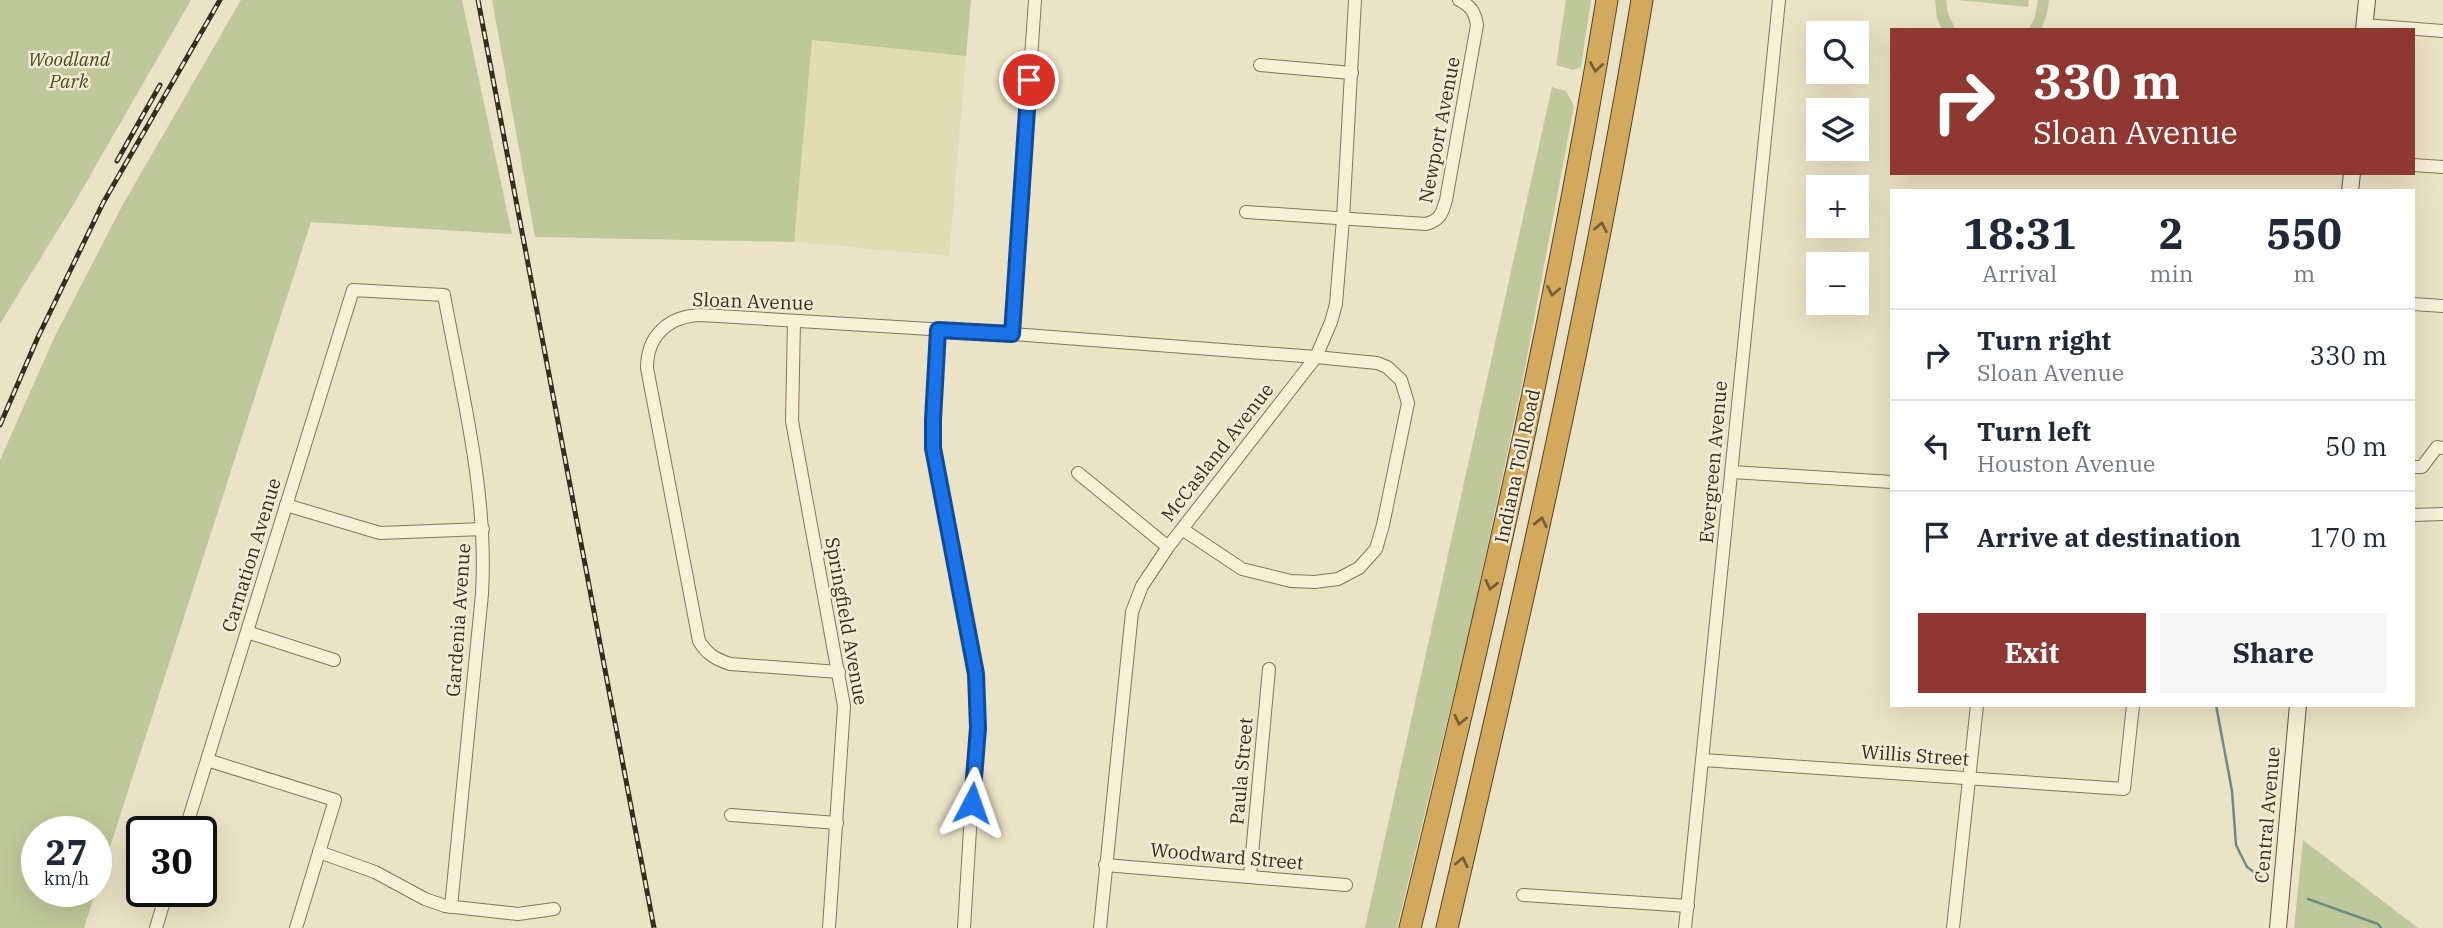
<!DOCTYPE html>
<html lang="en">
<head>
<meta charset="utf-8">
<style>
  :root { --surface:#fff; --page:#f6f6f7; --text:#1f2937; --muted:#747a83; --line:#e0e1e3; --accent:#8f3831 }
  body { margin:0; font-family:"IBM Plex Serif",serif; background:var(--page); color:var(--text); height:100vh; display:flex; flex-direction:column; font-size:26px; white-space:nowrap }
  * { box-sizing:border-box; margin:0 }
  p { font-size:23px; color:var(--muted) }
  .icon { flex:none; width:38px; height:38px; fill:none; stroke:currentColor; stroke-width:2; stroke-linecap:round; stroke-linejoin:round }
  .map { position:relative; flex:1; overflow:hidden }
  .details { position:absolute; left:1890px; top:189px; width:525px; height:518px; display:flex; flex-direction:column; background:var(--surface); border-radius:0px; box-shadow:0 7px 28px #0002 }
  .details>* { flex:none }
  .banner { position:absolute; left:1890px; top:28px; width:525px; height:147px; border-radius:0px; box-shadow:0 7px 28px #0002; background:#8f3831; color:#fff; overflow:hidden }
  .controls { position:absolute; left:1806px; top:21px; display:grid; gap:14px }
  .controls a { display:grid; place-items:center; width:63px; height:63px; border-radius:0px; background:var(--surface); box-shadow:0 7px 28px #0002; font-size:35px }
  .speed { position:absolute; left:21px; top:816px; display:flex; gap:14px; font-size:35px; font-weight:700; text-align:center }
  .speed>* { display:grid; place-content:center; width:91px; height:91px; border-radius:50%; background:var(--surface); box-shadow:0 7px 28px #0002; line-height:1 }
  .speed small { font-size:18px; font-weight:400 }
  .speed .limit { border:4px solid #111; border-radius:10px; background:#fff; color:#111 }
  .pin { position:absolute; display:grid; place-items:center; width:60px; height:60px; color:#fff; margin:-30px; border:4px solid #fff; border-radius:50%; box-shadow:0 2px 7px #0007 }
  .me { position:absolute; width:77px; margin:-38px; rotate:4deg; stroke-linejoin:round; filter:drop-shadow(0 0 5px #0008) }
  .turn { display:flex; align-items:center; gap:24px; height:147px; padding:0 28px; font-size:32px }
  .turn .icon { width:91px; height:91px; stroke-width:2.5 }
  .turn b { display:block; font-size:49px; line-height:60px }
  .eta { display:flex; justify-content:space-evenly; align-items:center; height:119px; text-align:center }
  .eta b { font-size:42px; font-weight:700; line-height:49px }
  .button { display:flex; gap:14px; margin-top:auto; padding:14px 28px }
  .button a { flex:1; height:80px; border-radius:0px; background:var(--accent); color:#fff; font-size:28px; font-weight:700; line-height:80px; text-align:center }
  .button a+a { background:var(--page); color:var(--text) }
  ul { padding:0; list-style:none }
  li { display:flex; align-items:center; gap:21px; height:91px; padding:0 28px; border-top:2px solid var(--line) }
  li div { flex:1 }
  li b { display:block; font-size:26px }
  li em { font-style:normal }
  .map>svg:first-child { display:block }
  .farmland { fill:#e0dcb3 }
  .green { fill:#bfc89a; fill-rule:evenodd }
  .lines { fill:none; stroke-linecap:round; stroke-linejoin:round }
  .stream { stroke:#6e8c87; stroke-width:2.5 }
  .street-casing { stroke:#84755d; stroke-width:14 }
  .secondary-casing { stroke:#665640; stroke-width:18 }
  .highway-casing { stroke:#524331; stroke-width:23 }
  .street { stroke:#f6f0d8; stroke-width:12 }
  .secondary { stroke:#f6f0d8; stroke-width:16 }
  .highway { stroke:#d3a95d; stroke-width:21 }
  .rail-casing { stroke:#362c1f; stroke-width:5 }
  .rail { stroke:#f3ecd4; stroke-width:2.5; stroke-dasharray:8; stroke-linecap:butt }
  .oneway { stroke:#755e38 }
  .route-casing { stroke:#114b97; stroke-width:18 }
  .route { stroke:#1a73e8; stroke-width:12 }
  .labels { text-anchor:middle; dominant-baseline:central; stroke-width:5; stroke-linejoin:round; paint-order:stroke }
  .park-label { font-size:19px; font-style:italic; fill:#435028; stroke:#f3ecd4 }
  .street-label { font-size:19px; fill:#362c1f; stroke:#f3ecd4 }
</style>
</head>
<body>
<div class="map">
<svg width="2443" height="928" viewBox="0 0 2443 928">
  <rect width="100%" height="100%" fill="#ebe3c5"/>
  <path class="farmland" d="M812,40L966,56L949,256L794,242Z"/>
  <g class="green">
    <path d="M0,0H191L75,202L0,324Z"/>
    <path d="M241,0H462L512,234L311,222L84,928H0V460L54,338L122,206ZM96,831V891H37V831Z"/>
    <path d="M492,0H971L966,56L812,40L794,242L535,237Z"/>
    <path d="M1566,0H1591L1581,67L1573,70L1556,65Z"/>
    <path d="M1935,0H1946L1948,14L1956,30H1942L1937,18Z"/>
    <path d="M1958,0H2029L2028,7Z"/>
    <path d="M2038,0H2049L2047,14L2041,30H2028L2035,17Z"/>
    <path d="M1552,87L1566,91L1574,106L1521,389L1471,623L1397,928H1365Z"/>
    <path d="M2303,840L2418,928H2294Z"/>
  </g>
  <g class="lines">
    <g class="stream">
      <path d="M2216,705L2232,791L2236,845L2247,867L2261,877"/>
      <path d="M2308,899L2378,924L2381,928"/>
    </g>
    <g class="street-casing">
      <g id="street">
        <path d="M2364,25L2443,31"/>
        <path d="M1260,65L1352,73"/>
        <path d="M2413,165L2443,167"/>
        <path d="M1246,212L1426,224C1440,220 1442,214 1446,200L1477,25C1475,12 1471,6 1459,0"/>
        <path d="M2413,304L2443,306"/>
        <path d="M794,321L792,421L844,706L829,928"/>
        <path d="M938,330L933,420V448L976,674L978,697L964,928"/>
        <path d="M1012,334L1035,0"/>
        <path d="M2413,467H2422L2437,447L2443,448"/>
        <path d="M1732,472L1892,482"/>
        <path d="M1078,473L1168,547"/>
        <path d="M286,505L380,533L483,529"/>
        <path d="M2413,515L2443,514"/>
        <path d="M247,632L334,660"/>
        <path d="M839,672L730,664C715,659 707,654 699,641L647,368C647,335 669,316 701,315L1012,334L1316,357L1377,363L1387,367L1401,380L1408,403L1383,525L1376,549L1359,568L1338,579L1315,582L1291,581L1242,569L1182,529"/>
        <path d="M207,760L335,800L296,928"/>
        <path d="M1703,760L2124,789L2133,705"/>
        <path d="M731,815L837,823"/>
        <path d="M185,831L353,290L444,295C462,394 488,493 482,594L451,907"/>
        <path d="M319,852L375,872L425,899L445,906L518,914L554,909"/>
        <path d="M1105,865L1346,885"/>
        <path d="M1250,876L1269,669"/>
        <path d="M1523,895L1688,906"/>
        <path d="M156,928L167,891"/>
        <path d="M1100,928L1132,612L1142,586L1168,547L1316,357L1331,322L1336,304L1343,219L1355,0"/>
        <path d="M1685,928L1779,0"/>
        <path d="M1953,928L1977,705"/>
      </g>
    </g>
    <g class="secondary-casing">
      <g id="secondary">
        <path d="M2364,30L2367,0"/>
        <path d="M2350,191L2352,173"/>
        <path d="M2278,928L2298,705"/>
      </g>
    </g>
    <g class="highway-casing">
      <g id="highway">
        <path d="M1410,928C1485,621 1556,312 1607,0"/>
        <path d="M1447,928C1519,620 1590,312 1642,0"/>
      </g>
    </g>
    <use href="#street" class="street"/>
    <use href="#secondary" class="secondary"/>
    <use href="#highway" class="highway"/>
    <g class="rail-casing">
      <g id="rail">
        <path d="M478,0L654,928"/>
        <path d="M117,161L160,85"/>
        <path d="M0,425L38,337L103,203L220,0"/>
      </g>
    </g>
    <use href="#rail" class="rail"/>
  </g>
  <defs><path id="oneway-chevron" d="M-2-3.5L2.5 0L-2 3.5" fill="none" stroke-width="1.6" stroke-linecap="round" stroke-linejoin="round" transform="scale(1.75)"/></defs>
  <g class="oneway">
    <use href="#oneway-chevron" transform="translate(1596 67) rotate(99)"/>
    <use href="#oneway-chevron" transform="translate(1601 227) rotate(-79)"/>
    <use href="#oneway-chevron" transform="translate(1553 291) rotate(101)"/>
    <use href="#oneway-chevron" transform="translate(1541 522) rotate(-78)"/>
    <use href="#oneway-chevron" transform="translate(1491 585) rotate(103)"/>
    <use href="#oneway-chevron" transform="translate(1460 720) rotate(103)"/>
    <use href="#oneway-chevron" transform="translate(1462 862) rotate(-77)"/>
  </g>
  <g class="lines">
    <g class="route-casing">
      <path id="route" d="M972,803L978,728L976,674L933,448V420L938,330L1012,334L1029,80"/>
    </g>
    <use href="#route" class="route"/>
  </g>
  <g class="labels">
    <g class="park-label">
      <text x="69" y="59">Woodland<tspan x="69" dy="22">Park</tspan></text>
    </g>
    <g class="street-label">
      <text transform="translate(1439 130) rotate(-79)">Newport Avenue</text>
      <text transform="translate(753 301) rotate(2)">Sloan Avenue</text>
      <text transform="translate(1217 452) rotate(-52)">McCasland Avenue</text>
      <text transform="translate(1713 462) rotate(-85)">Evergreen Avenue</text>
      <text transform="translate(1517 466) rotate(-78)">Indiana Toll Road</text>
      <text transform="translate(251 555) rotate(-73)">Carnation Avenue</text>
      <text transform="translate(458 620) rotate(-86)">Gardenia Avenue</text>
      <text transform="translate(847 621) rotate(80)">Springfield Avenue</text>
      <text transform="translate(1915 755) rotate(4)">Willis Street</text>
      <text transform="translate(1241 771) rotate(-85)">Paula Street</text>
      <text transform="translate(2267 815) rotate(-85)">Central Avenue</text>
      <text transform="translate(1227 856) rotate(5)">Woodward Street</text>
    </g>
  </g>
</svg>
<div class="controls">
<a><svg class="icon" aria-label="search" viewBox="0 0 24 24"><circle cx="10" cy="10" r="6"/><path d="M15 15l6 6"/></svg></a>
<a><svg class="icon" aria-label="layers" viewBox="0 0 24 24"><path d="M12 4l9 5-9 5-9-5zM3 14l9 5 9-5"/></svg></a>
<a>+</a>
<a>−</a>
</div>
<div class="speed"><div>27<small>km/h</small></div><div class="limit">30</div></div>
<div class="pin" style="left:1029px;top:80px;background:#d93025"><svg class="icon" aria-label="arrive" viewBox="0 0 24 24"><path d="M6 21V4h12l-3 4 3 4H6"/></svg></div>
<svg class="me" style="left:972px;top:803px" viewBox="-20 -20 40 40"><path d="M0-17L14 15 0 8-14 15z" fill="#1a73e8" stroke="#fff" stroke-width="4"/></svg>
<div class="banner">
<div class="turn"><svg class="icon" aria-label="right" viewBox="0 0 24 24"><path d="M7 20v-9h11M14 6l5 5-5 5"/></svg><div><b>330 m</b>Sloan Avenue</div></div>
</div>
<section class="details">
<div class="eta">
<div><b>18:31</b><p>Arrival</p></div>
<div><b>2</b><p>min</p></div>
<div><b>550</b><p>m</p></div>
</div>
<ul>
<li><svg class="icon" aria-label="right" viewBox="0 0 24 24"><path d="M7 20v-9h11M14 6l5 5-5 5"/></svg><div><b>Turn right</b><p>Sloan Avenue</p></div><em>330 m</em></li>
<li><svg class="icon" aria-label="left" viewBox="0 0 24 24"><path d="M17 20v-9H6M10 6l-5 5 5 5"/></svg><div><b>Turn left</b><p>Houston Avenue</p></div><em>50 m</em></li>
<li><svg class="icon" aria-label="arrive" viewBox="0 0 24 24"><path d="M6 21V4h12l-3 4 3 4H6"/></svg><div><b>Arrive at destination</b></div><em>170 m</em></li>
</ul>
<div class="button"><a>Exit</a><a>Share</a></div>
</section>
</div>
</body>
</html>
